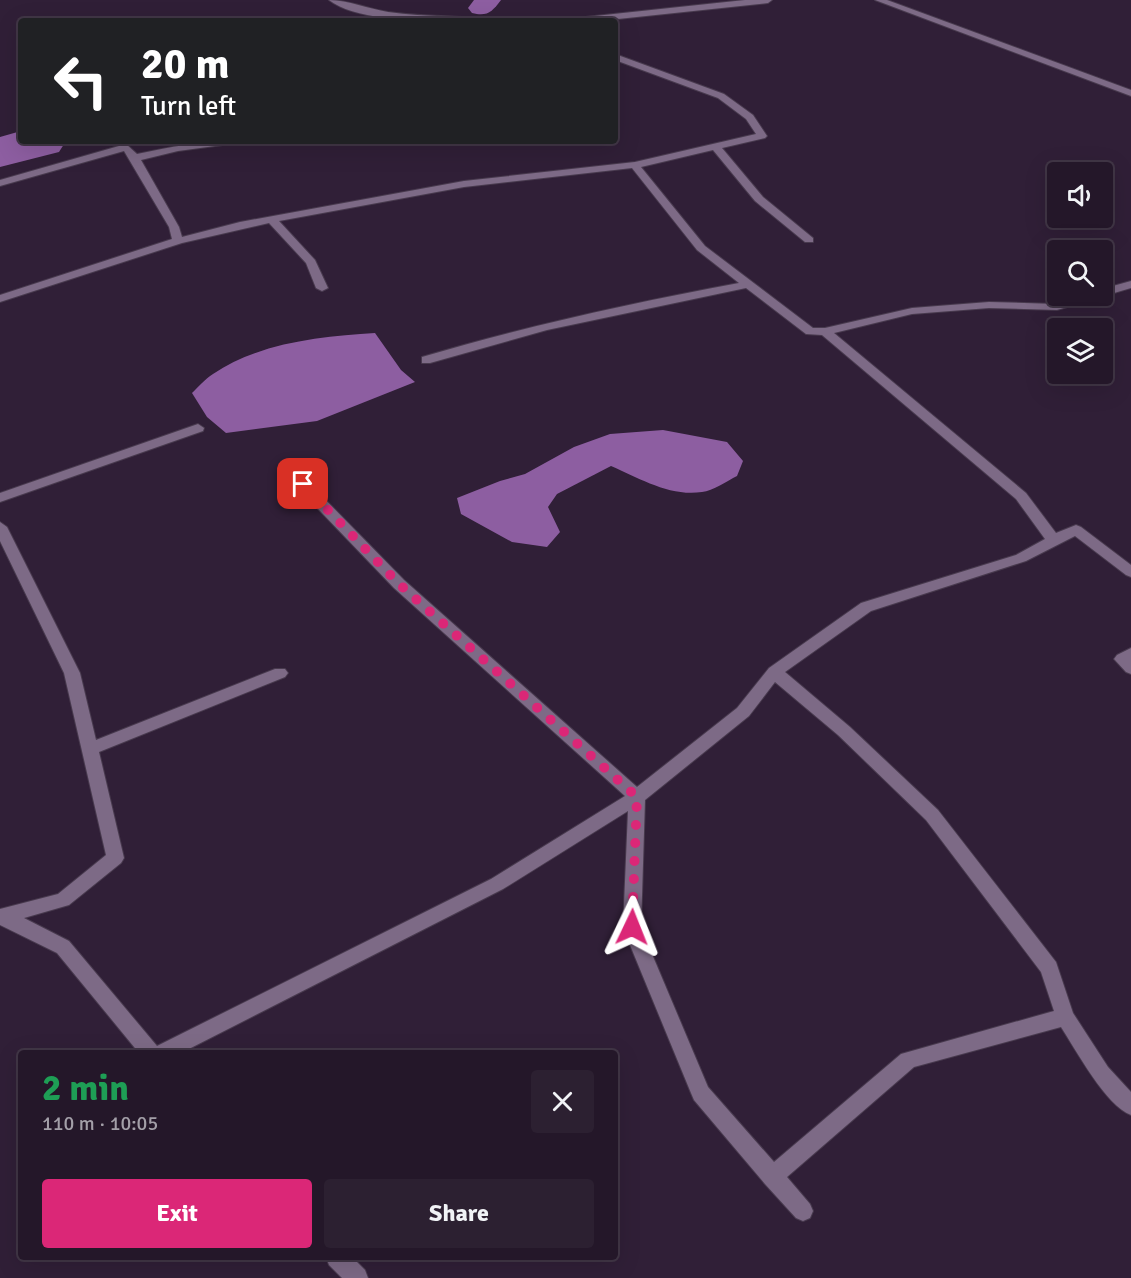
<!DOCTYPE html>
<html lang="en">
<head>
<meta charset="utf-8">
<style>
  :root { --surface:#241729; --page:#2c2031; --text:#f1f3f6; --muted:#a39fa8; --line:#413646; --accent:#db2777 }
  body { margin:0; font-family:Signika,sans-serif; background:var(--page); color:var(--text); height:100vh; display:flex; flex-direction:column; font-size:22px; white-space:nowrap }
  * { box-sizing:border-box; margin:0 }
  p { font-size:20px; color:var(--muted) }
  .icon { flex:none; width:33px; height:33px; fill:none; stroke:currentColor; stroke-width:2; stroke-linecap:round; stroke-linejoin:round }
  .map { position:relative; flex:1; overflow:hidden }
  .side { position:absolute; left:18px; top:1050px; width:600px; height:210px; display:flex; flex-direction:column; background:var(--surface); border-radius:6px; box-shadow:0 6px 24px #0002,0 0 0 2px var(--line) }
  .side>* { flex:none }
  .banner { position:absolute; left:18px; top:18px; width:600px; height:126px; border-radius:6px; box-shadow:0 6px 24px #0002,0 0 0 2px var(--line); background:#202124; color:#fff; overflow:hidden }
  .controls { position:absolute; left:1047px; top:162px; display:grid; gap:12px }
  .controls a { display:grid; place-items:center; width:66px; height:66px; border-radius:6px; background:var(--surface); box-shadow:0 6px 24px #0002,0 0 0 2px var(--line); font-size:30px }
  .pin { position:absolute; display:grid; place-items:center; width:51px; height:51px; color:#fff; margin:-26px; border-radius:12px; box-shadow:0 3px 9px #0006 }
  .me { position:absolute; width:66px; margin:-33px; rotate:2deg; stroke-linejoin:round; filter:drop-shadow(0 0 4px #0008) }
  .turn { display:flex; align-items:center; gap:21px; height:126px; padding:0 24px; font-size:27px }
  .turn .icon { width:78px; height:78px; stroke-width:2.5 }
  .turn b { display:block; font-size:42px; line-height:51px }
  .round { display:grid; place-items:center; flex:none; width:63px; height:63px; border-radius:6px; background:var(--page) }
  .headline { display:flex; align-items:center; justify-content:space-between; height:102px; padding:0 24px }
  h1 { font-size:36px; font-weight:800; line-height:45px; color:#1e9e55 }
  .action { display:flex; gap:12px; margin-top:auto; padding:12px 24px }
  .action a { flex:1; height:69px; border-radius:6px; background:var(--accent); color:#fff; font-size:24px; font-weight:800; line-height:69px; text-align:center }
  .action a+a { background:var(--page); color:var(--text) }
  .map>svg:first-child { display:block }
  .water { fill:#8d5ea1 }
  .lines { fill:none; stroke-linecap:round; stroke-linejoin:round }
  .canal { fill:#8d5ea1; fill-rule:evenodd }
  .river { fill:#8d5ea1; fill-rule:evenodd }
  .minor-casing { stroke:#483a4e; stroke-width:2 }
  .minor { fill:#7d6a86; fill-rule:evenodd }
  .route { stroke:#db2777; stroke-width:10; stroke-dasharray:0 18 }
</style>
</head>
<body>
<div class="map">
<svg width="1131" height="1278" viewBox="0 0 1131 1278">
  <rect width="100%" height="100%" fill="#301f37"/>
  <g class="water">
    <path d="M375,333L401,370L415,382L317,421L226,433L207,417L192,393C198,387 205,379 213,374C258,343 322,336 375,333Z"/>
    <path d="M663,430L727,442L743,461L737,476C727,481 713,491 702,492C670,497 639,478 611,466L557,494L548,507L560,532L547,547L512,542L461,514L457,498L500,481L525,474L574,447L610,434Z"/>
  </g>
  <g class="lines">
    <path class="canal" d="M474,0H501C492,12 487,17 472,13L468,8Z"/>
    <path class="river" d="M21,131V141H66L59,152L0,167V137Z"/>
    <g class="minor-casing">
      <g id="minor">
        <path d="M329,0C348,0 369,9 388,12C427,17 467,17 506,18L510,21C467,21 363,27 329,0Z"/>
        <path d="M745,0H772L768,3L599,21H572L576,18Z"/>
        <path d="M875,0H887L1131,90V96Z"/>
        <path d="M615,54L724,94L753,115L767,136L765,138L722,148L763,197L813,238V242H805L755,201L713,150L641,167L705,246L813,328H825L912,308L989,302L1056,304L1084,296H1102V289L1131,281V288L1057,310L989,308L912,314L834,333L1026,493L1056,533L1076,525L1081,527L1131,565V577L1126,575L1075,536L1026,561L871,611L785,672L850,727L938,810L1056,962L1073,1013L1108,1067L1131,1092V1115C1106,1106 1076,1050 1061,1027L914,1067L787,1177L810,1204L813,1211L810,1218L803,1221L796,1218L765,1184L694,1100L691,1093L623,928L628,811L503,889L181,1053H139L57,953L0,925V909L58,894L106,855L64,673L0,541V522L7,527L80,673L96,740L275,669H285L288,673L285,677L99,752L124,858L121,863L69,905L24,918L69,941L157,1046L491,879L625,796L394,588L298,488L296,485L298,482H308L404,580L637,787L737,708L769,668L861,603L1016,555L1045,539L1016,499L822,335L806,334L746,288L547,330L430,363H422V357C526,326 632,303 739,283L697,250L632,168L464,187L279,221L315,260L328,288L322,291L316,288L306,263L269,223L182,243L0,302V295L172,239L169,227L124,151L0,186V180L126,144L137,154C170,147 201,141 235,141L230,144L178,151L141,160L179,227L182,237L240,222L464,181L635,162L756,134L746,119L718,98L615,60ZM775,682L838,735L926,820L1041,972L1054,1011L901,1054L774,1162L708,1087L641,928L645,800L749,716Z"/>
        <path d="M198,424L204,428L203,431L0,502V493Z"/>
        <path d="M1131,648V674L1126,672L1114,659L1117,655Z"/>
        <path d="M326,1257H352L365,1270L368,1278H342L329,1265Z"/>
      </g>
    </g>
    <use href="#minor" class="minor"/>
  </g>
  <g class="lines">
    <path class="route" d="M303,484L399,584L637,797L632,927"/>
  </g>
</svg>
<div class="controls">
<a><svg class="icon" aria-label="sound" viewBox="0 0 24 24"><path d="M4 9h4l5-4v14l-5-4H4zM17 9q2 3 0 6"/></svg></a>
<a><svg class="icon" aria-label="search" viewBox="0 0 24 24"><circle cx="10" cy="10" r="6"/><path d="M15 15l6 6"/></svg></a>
<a><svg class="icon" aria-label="layers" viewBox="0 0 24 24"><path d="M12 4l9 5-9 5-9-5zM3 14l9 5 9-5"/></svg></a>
</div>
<div class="pin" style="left:303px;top:484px;background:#d93025"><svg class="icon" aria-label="arrive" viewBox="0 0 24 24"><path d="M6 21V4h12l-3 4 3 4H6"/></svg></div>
<svg class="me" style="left:632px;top:927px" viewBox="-20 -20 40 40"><path d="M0-17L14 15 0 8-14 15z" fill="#db2777" stroke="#fff" stroke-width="4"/></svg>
<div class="banner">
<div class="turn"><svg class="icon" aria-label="left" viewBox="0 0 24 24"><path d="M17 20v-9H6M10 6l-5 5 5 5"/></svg><div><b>20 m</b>Turn left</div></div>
</div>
<section class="side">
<div class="headline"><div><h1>2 min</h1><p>110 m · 10:05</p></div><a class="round"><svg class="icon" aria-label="close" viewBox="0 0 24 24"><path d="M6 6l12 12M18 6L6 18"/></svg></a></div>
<div class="action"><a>Exit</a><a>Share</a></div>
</section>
</div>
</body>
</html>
